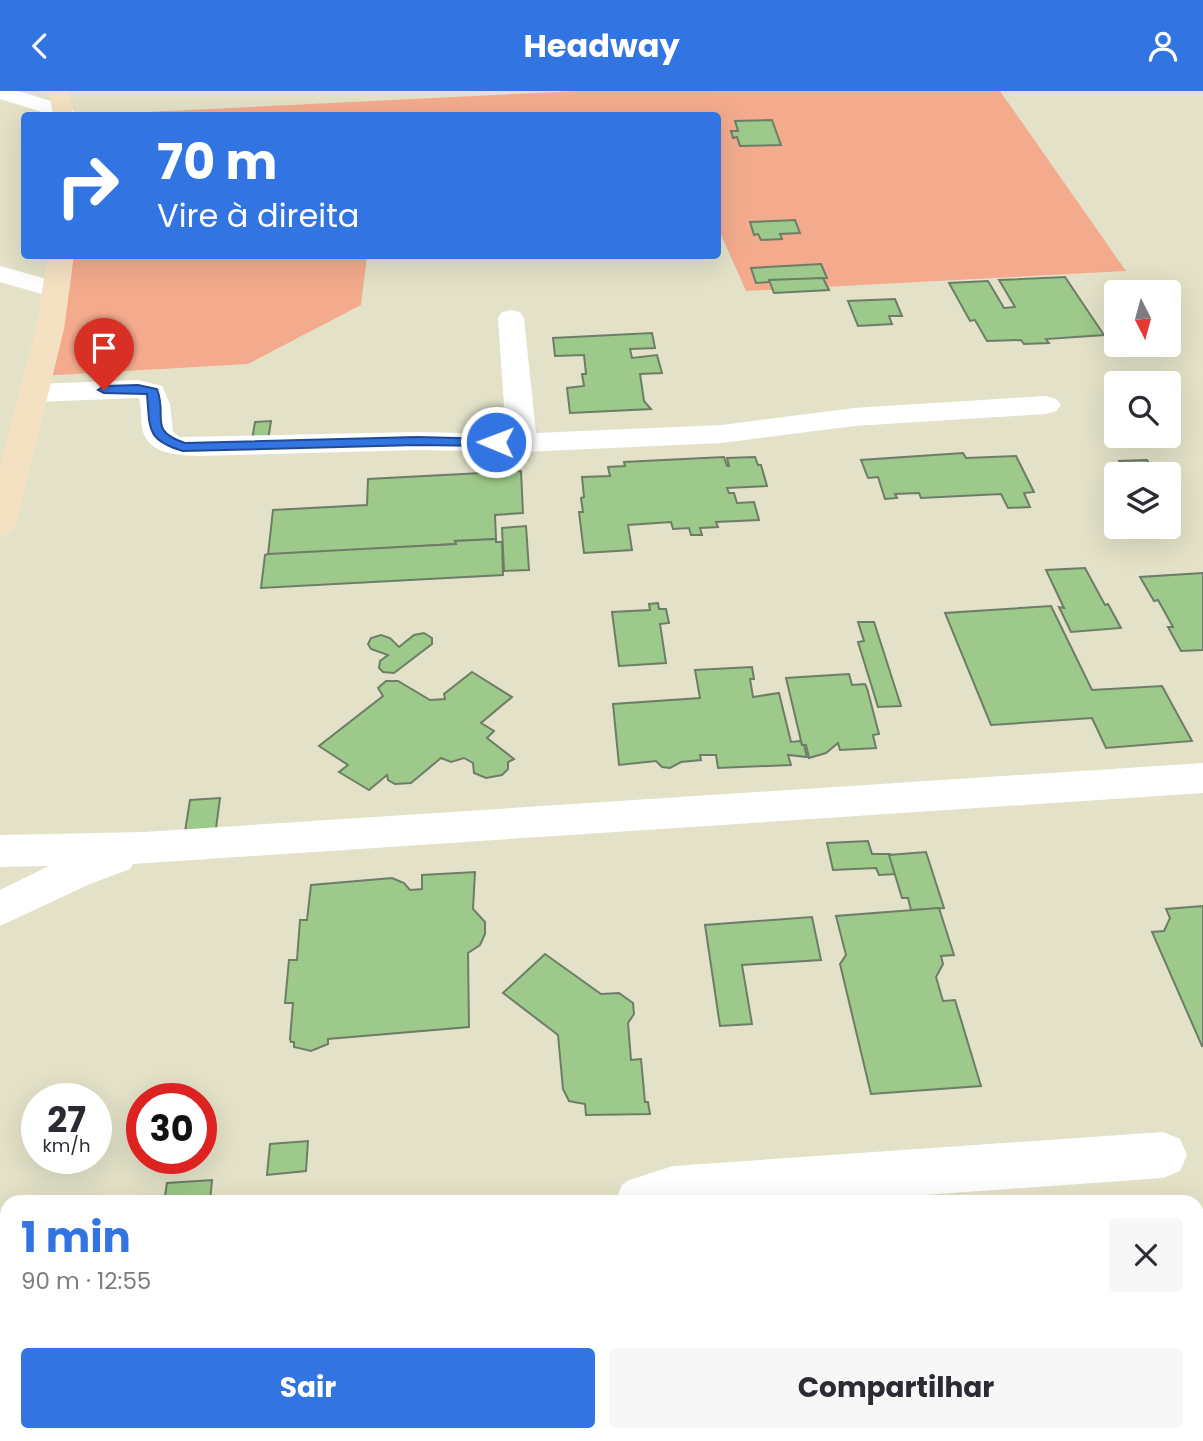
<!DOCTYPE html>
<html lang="pt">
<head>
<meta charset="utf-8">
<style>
  :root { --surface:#fff; --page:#f7f7f7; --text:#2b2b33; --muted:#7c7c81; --accent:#3274e1 }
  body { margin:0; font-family:Poppins,sans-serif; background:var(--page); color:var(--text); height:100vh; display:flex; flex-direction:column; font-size:26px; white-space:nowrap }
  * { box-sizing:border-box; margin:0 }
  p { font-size:23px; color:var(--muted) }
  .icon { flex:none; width:38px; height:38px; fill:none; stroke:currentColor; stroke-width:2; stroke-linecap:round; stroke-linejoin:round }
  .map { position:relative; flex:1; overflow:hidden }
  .drawer { position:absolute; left:0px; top:1104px; width:1204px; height:247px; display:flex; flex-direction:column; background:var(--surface); border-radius:21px 21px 0 0; box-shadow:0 7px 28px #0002 }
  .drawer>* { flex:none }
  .guide { position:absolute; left:21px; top:21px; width:700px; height:147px; border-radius:7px; box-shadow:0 7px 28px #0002; background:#3274e1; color:#fff; overflow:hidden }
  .needle { width:46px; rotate:174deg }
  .controls { position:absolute; left:1104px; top:189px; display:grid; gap:14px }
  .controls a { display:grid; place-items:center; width:77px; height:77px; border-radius:7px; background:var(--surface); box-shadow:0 7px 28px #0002; font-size:35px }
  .speed { position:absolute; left:21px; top:992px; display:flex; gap:14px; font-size:35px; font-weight:700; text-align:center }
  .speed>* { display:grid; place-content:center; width:91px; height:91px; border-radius:50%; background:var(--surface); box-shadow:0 7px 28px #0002; line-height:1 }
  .speed small { font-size:18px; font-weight:400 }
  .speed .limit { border:10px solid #d22; background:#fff; color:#111 }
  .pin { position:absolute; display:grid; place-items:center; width:60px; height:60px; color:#fff; margin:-72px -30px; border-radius:50% 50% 50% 0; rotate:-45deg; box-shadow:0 0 7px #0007 }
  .pin .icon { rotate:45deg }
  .me { position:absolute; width:77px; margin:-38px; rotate:271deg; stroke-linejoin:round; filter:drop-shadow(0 0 5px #0008) }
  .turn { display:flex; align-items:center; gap:24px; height:147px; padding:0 21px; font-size:32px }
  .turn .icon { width:91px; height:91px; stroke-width:2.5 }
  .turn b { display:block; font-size:49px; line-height:60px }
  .round { display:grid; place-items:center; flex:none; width:74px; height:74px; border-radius:7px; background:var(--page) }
  .head { display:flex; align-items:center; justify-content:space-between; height:119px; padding:0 21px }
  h1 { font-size:42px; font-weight:700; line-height:52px; color:var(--accent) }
  .cta { display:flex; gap:14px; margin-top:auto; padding:14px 21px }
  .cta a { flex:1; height:80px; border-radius:7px; background:var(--accent); color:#fff; font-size:28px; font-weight:700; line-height:80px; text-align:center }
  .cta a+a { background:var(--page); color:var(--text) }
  header { display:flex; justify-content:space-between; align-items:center; height:91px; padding:0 21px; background:var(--accent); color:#fff; font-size:32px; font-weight:700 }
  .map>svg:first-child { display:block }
  .green { fill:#f4ab8d }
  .building { fill:#9dc98a; stroke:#6e7d68; stroke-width:2 }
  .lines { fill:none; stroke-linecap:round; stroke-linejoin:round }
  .street { fill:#fff; fill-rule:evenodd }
  .secondary { fill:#f4e1c2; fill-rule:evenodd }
  .route { fill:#3274e1; stroke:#204b92; stroke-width:2 }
</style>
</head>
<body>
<header><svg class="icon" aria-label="back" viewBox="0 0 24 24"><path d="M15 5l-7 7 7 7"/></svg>Headway<svg class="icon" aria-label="person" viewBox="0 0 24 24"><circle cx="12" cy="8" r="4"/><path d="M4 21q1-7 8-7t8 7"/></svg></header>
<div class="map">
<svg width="1203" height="1350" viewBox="0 0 1203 1350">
  <rect width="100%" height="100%" fill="#e3e2c8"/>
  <g class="green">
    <path d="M577,0H1000L1126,180L746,200L718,137V24H84Z"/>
    <path d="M50,165H367L361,214L248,273L39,285Z"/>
  </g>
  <g class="building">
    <path d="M772,29L781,54L740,55L737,46L733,47L731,40H738L735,30Z"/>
    <path d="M795,129L800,142L780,143L782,148L761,149L758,143L754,144L750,131Z"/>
    <path d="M821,173L827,187L756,192L751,177Z"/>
    <path d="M1065,186L1104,244L1046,248L1049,252L1024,253L1021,249L987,250L975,229L970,230L949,192L988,190L1004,217L1015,216L999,189Z"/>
    <path d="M823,187L829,199L774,202L769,189Z"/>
    <path d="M895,208L902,225H889L892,233L858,235L848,210Z"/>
    <path d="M652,242L655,257L630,258L632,267L657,264L662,282L640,283L644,310L651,318L570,322L567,297L584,295L582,283H586L584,264L555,265L553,247Z"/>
    <path d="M271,330L268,349H252L255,331Z"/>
    <path d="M963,362L966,367L1016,365L1034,401L1024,402L1030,416L1008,417L1001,403L921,407L919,402L895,403L897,407L885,408L878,386L868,387L861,369Z"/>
    <path d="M724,366L727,375H729L727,367L755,366L758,374H761L767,395L727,397L729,402H734L737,412L754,411L759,429L716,431L718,436L700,437L702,444H691L689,437L673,438L671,431L628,434L632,459L584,462L579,421H583L581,407L584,406L582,386L610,385L608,376L625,375L624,371Z"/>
    <path d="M1147,369L1155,383H1127L1119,370Z"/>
    <path d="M521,380L523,422L495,424L496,448L455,450L456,453L268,464L273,419L367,414L368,388Z"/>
    <path d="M526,435L529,479L504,480L502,437Z"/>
    <path d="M496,448V451H502L503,484L261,497L265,464L268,463L456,453L455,450Z"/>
    <path d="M1085,477L1105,514L1108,513L1121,537L1071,541L1059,516L1064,517L1046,479Z"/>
    <path d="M1203,482V559L1181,560L1168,536H1173L1158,509L1154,510L1140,486Z"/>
    <path d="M658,512L659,518H666L669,532L660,533L666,572L619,575L612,521L650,519L649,513Z"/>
    <path d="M1051,515L1092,599L1162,595L1192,650L1106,657L1092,627L991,634L945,522Z"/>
    <path d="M858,531H874L901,615L878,616L858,551L864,550Z"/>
    <path d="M424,542L432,547V553L394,582L383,581L379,577L380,570L388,564L371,558L368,553L371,547L381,544L390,547L399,556L414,544Z"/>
    <path d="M752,576L754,588H750L753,606L779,602L791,651L800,650L804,654L807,666L788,664L791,674L718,677L716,664H700L701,669L681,671L670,677L662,676L656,670L619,674L613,613L700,607L695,579Z"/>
    <path d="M472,581L512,606L481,632L494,640L487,647L514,668L508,671V678L502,684L486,687L474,682L473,672L464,667L451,671L441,667L411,692L395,693L388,689L387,684L369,699L339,681L348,674L319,655L383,605L378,597L386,590H398L430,609L445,608L444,603Z"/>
    <path d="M849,583L852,594L865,593L867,597L879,643L873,644L876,657L840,659L838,652L826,662L809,667L806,654H802L786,587Z"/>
    <path d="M220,707L215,745L184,747L190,709Z"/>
    <path d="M868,750L872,763H890L895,783L879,784L876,777L833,779L827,752Z"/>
    <path d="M926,761L944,817L911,819L908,807H902L889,764Z"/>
    <path d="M475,781L473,818L485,831V843L480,854L468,862L469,936L328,948V953L311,960L294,956V951H291L290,948L293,912H285L289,869H297L300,829H307L311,794L392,787L404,792L410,799L422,798V784Z"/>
    <path d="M1203,815V955H1202L1152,841L1164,840L1170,827L1166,818Z"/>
    <path d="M939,817L954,864L941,865L943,873L936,886L943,910L955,909L981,995L871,1003L840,873L846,864L836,825Z"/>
    <path d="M812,826L821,869L742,874L752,933L720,935L705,834Z"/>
    <path d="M545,863L601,903L619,902L633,912L634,923L628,932L631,969L641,968L645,1011H648L650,1023L586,1024L585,1013L569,1010L563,998L558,944L503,902Z"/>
    <path d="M308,1050L306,1080L267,1084L270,1053Z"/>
    <path d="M212,1089L210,1111H164L167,1092Z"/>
    <path d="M495,1105V1111H398Z"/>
    <rect x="370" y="1344" width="40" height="6"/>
    <path d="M814,1344H1073L1075,1350H816Z"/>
  </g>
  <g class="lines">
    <g class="street">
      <path d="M0,0H18L71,16L74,21L71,24H52L0,8Z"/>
      <path d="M0,175L65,193L69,199L65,205L56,207L0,191Z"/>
      <path d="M511,219L520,221L524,227L536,342L722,334L854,317L1046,305L1056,308L1061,314L1056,320L1046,323L854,335L722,352L522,361L417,359L198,365C179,364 150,364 143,341C140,330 142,318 139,307L35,311L25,308L21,302L25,296L35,293L138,289L162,295L170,313L173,341L180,346L417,341L506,343L498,227L502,221Z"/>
      <path d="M1203,672V702L133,773L130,778L90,793L0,835V799L49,775L0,776V744L144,741Z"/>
      <path d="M1163,1041L1180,1048L1187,1064L1180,1080L1163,1087L825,1111H615L622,1094L629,1089L673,1075Z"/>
      <rect x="601" y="1344" width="56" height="6"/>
    </g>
    <g class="secondary">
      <path d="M49,0H69L73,24H53Z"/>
      <path d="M48,164H74L64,238L16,435L11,442L0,445V375L36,238Z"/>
    </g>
  </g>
  <path class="route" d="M138,294L157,298C168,327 147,339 185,352L417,346L496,348L502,351L496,355L417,354L183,360C146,349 150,338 147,303L104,302L98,299L104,295Z"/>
</svg>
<div class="controls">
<a><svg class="needle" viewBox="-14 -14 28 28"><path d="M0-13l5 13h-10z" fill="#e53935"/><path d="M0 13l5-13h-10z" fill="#7c7c81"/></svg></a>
<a><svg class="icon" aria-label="search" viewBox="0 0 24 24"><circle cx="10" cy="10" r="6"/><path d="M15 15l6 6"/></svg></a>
<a><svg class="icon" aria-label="layers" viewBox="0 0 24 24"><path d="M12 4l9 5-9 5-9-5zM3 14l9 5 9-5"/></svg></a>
</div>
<div class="speed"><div>27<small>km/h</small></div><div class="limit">30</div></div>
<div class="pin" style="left:104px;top:299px;background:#d93025"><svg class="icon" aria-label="arrive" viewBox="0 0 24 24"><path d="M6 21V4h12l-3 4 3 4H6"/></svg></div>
<svg class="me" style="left:496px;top:351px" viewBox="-20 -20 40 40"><circle r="17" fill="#3274e1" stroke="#fff" stroke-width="3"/><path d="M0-11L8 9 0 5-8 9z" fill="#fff"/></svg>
<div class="guide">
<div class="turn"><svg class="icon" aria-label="right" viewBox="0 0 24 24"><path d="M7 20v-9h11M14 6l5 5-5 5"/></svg><div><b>70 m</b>Vire à direita</div></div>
</div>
<section class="drawer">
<div class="head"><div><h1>1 min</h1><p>90 m · 12:55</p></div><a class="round"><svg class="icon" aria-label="close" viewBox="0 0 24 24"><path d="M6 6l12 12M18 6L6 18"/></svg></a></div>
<div class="cta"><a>Sair</a><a>Compartilhar</a></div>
</section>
</div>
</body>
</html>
